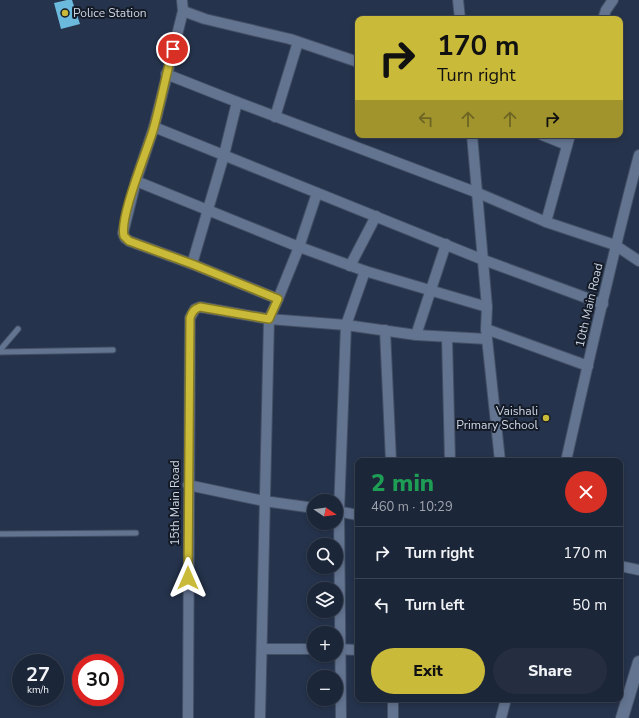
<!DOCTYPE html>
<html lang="en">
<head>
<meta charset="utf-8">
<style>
  :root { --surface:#1c2639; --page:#252e41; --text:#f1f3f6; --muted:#a0a5ae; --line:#3a4353; --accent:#caba39 }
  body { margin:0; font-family:"Nunito Sans",sans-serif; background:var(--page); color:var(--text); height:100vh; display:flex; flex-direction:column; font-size:15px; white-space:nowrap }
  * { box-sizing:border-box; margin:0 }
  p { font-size:13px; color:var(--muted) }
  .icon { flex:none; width:22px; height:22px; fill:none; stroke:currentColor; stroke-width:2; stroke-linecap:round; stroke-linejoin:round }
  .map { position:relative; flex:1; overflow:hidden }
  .side { position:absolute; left:355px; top:458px; width:268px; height:244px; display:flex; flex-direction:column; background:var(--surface); border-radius:8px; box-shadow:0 2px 6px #0003,0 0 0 1px var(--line) }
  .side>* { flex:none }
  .top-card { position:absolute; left:355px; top:16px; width:268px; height:122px; border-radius:8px; box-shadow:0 2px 6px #0003,0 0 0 1px var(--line); background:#caba39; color:#111; overflow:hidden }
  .needle { width:26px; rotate:103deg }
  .buttons { position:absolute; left:307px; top:494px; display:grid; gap:8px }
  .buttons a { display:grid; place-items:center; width:36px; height:36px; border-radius:50%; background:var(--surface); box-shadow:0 2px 6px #0003,0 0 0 1px var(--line); font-size:20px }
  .speed { position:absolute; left:12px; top:654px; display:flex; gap:8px; font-size:20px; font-weight:700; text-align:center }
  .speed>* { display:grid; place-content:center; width:52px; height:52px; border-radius:50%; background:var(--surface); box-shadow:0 2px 6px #0003,0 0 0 1px var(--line); line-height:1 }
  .speed small { font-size:10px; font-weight:400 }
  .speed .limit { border:6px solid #d22; background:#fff; color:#111 }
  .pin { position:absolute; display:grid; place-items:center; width:34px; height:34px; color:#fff; margin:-17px; border:2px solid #fff; border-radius:50%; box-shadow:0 1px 4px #0007 }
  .me { position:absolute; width:44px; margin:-22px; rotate:0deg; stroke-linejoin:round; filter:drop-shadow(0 0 3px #0008) }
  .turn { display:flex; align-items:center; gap:14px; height:84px; padding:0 16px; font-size:18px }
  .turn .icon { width:52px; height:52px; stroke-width:2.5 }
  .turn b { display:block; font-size:28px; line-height:34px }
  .lanes { display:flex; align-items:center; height:38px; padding:0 16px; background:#0003; justify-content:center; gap:20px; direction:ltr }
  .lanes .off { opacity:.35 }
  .round { display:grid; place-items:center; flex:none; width:42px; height:42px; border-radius:21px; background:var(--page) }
  .summary { display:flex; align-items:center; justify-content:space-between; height:68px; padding:0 16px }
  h1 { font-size:24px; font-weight:800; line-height:30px; color:#1e9e55 }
  .button { display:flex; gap:8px; margin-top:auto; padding:8px 16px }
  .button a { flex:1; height:46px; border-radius:24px; background:var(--accent); color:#111; font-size:16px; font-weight:800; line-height:46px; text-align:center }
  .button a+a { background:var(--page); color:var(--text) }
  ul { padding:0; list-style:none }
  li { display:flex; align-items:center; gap:12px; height:52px; padding:0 16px; border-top:1px solid var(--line) }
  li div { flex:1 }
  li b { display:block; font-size:15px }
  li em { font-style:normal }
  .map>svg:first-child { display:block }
  .building { fill:#6bbade }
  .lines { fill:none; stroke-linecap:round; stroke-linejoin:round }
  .service-casing { stroke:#434f64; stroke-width:7 }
  .minor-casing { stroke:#434f64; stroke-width:12 }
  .tertiary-casing { stroke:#434f64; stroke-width:14 }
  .service { stroke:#637491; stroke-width:5 }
  .minor { stroke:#637491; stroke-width:10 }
  .tertiary { stroke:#637491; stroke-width:12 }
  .route-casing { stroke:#837925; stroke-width:10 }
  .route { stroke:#caba39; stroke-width:7 }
  .poi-dot { fill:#caba39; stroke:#141b26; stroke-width:1.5 }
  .labels { text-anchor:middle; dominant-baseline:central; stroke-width:4; stroke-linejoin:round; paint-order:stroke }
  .poi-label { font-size:12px; fill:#cdd6e6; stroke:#141b26; text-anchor:start }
  .street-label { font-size:12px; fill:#cdd6e6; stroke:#141b26 }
</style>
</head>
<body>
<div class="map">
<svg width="639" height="718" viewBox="0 0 639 718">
  <rect width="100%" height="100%" fill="#25334c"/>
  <path class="building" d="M67,0H72L80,24L61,29L54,3Z"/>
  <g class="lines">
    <g class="service-casing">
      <g id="service">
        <path d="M0,350L18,329"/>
        <path d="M0,352L113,350"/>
        <path d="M0,534L136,533"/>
      </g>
    </g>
    <g class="minor-casing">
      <g id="minor">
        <path d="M182,0L183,11L154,127L136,181L123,233L125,238L129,241L192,264L278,299L269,319L260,718"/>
        <path d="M458,0L460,19"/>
        <path d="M183,11L205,19L290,39L358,62"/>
        <path d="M603,19L606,10L613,0"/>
        <path d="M166,74L237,102L478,193L546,222L615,245L639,261"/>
        <path d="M275,117L298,42"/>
        <path d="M154,127L481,259L603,304"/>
        <path d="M472,135L487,307L486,329L500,461"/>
        <path d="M542,135L567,145"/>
        <path d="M136,181L294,245L365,271L487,307"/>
        <path d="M546,222L570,135"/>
        <path d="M192,264L224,155L237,102"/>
        <path d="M350,266L376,216"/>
        <path d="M278,299L299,247L317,193"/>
        <path d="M486,329L588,366"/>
        <path d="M385,330L391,461"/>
        <path d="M416,335L446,244"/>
        <path d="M447,337L450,461"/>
        <path d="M566,461C589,359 612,256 639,155"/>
        <path d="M188,485L264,501L314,508"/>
        <path d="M336,511L358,515"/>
        <path d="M620,566L639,570"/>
        <path d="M263,649H314"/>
        <path d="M336,649L358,650"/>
        <path d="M393,699V718"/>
        <path d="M188,718L190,318L195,309L200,307L269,319L346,325L416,335L487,339"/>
        <path d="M341,718L339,512L346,325L365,271"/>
        <path d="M501,718L506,699"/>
      </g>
    </g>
    <g class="tertiary-casing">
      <path id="tertiary" d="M622,718L639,662"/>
    </g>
    <use href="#service" class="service"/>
    <use href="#minor" class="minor"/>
    <use href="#tertiary" class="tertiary"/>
  </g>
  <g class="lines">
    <g class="route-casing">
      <path id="route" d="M173,49C166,75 161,101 154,127C148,149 119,217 124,236L129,241L192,264L278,299L269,319L200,307C194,309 192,312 190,318L188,578"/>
    </g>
    <use href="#route" class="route"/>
  </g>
  <g class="poi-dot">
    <circle cx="65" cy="13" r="4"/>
    <circle cx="546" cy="418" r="4"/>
  </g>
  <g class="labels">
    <g class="poi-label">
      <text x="73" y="13">Police Station</text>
      <text x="538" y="411" text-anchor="end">Vaishali<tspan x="538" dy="14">Primary School</tspan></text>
    </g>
    <g class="street-label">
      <text transform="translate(589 305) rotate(-77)">10th Main Road</text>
      <text transform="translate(175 503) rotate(-90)">15th Main Road</text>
    </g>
  </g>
</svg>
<div class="buttons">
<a><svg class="needle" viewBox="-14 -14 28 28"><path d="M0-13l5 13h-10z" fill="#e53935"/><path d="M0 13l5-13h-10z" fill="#a0a5ae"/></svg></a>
<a><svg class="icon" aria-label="search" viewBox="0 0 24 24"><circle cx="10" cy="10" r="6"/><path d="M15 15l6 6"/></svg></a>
<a><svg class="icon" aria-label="layers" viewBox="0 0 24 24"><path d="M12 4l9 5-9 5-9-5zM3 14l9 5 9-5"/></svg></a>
<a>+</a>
<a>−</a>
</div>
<div class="speed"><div>27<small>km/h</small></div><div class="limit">30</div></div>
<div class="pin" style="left:173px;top:49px;background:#d93025"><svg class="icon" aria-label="arrive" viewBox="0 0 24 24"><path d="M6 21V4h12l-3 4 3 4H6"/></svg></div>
<svg class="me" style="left:188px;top:578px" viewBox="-20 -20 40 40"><path d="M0-17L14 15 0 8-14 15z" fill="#caba39" stroke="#fff" stroke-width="4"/></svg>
<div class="top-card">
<div class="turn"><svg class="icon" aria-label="right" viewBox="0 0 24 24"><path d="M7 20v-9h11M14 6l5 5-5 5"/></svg><div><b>170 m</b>Turn right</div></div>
<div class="lanes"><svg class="icon off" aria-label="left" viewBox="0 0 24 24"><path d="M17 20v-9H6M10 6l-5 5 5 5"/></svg><svg class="icon off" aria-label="ahead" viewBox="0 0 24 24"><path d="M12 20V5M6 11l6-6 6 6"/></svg><svg class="icon off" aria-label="ahead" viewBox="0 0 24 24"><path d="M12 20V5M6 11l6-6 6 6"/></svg><svg class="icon" aria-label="right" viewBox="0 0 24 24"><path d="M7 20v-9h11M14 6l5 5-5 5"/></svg></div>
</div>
<section class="side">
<div class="summary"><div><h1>2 min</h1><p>460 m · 10:29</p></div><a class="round" style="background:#d93025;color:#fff"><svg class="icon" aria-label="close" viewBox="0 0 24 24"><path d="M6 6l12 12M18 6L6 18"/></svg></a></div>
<ul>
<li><svg class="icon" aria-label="right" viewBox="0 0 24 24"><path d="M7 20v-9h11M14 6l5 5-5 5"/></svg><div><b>Turn right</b></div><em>170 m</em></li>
<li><svg class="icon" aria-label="left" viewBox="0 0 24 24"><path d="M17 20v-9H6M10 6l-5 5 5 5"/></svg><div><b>Turn left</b></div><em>50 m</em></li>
</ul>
<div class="button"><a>Exit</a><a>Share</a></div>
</section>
</div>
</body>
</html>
